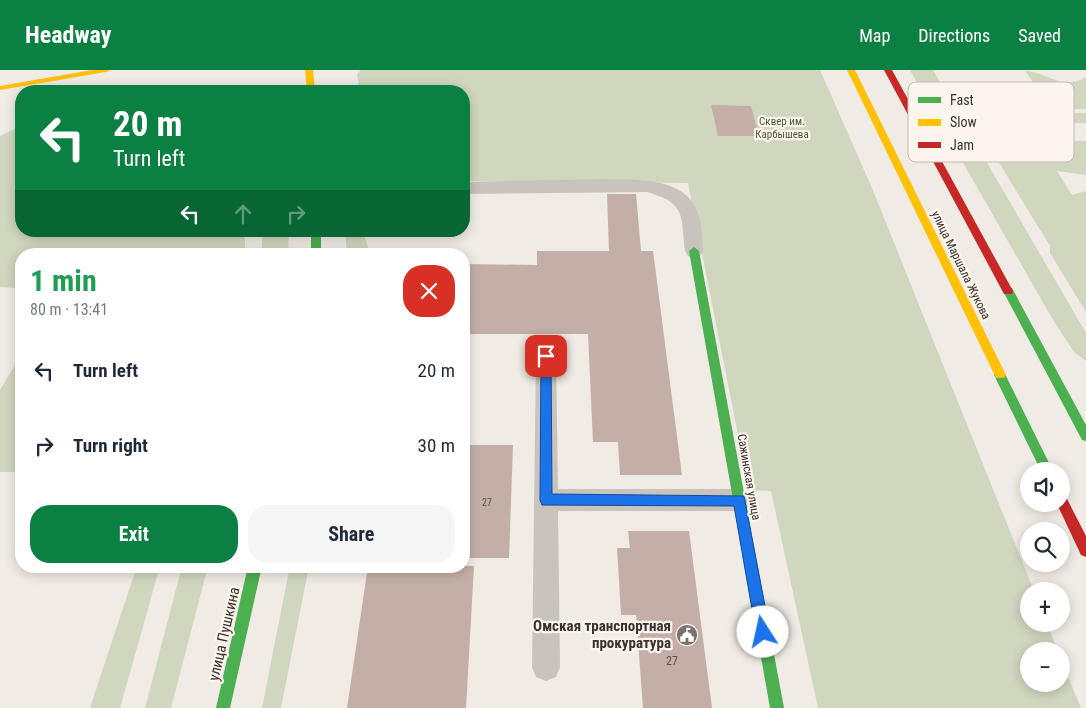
<!DOCTYPE html>
<html lang="en">
<head>
<meta charset="utf-8">
<style>
  :root { --surface:#fff; --page:#f6f6f7; --text:#1f2937; --muted:#747a83; --accent:#0b8043 }
  body { margin:0; font-family:"Roboto Condensed",sans-serif; background:var(--page); color:var(--text); height:100vh; display:flex; flex-direction:column; font-size:19px; white-space:nowrap }
  * { box-sizing:border-box; margin:0 }
  p { font-size:16px; color:var(--muted) }
  .icon { flex:none; width:28px; height:28px; fill:none; stroke:currentColor; stroke-width:2; stroke-linecap:round; stroke-linejoin:round }
  .map { position:relative; flex:1; overflow:hidden }
  .sheet { position:absolute; left:15px; top:178px; width:455px; height:325px; display:flex; flex-direction:column; background:var(--surface); border-radius:20px; box-shadow:0 2px 12px #0003 }
  .sheet>* { flex:none }
  .top-card { position:absolute; left:15px; top:15px; width:455px; height:152px; border-radius:20px; box-shadow:0 2px 12px #0003; background:#0b8043; color:#fff; overflow:hidden }
  .controls { position:absolute; left:1020px; top:392px; display:grid; gap:10px }
  .controls a { display:grid; place-items:center; width:50px; height:50px; border-radius:50%; background:var(--surface); box-shadow:0 2px 12px #0003; font-size:25px }
  .pin { position:absolute; display:grid; place-items:center; width:42px; height:42px; color:#fff; margin:-21px; border-radius:10px; box-shadow:0 2px 8px #0006 }
  .me { position:absolute; width:55px; margin:-28px; rotate:350deg; stroke-linejoin:round; filter:drop-shadow(0 0 4px #0008) }
  .turn { display:flex; align-items:center; gap:18px; height:105px; padding:0 15px; font-size:22px }
  .turn .icon { width:65px; height:65px; stroke-width:2.5 }
  .turn b { display:block; font-size:35px; line-height:42px }
  .lanes { display:flex; align-items:center; height:48px; padding:0 15px; background:#0003; justify-content:center; gap:25px; direction:ltr }
  .lanes .off { opacity:.35 }
  .round { display:grid; place-items:center; flex:none; width:52px; height:52px; border-radius:20px; background:var(--page) }
  .headline { display:flex; align-items:center; justify-content:space-between; height:85px; padding:0 15px }
  h1 { font-size:30px; font-weight:700; line-height:38px; color:#1e9e55 }
  .cta { display:flex; gap:10px; margin-top:auto; padding:10px 15px }
  .cta a { flex:1; height:58px; border-radius:20px; background:var(--accent); color:#fff; font-size:20px; font-weight:700; line-height:58px; text-align:center }
  .cta a+a { background:var(--page); color:var(--text) }
  ul { padding:0; list-style:none }
  li { display:flex; align-items:center; gap:15px; height:75px; padding:0 15px }
  li div { flex:1 }
  li b { display:block; font-size:19px }
  li em { font-style:normal }
  header { display:flex; align-items:center; gap:30px; box-sizing:border-box; height:70px; padding:0 25px; background:var(--accent); color:#fff }
  header strong { font-size:24px }
  nav { display:flex; gap:28px; margin-inline-start:auto; font-size:18px }
  .map>svg:first-child { display:block }
  .green { fill:#d1d6bf }
  .building { fill:#c3afa7 }
  .lines { fill:none; stroke-linecap:round; stroke-linejoin:round }
  .lane { fill:#c9c3be; fill-rule:evenodd }
  .fast { fill:#4caf50; fill-rule:evenodd }
  .slow { fill:#ffc107; fill-rule:evenodd }
  .jam { fill:#c62828; fill-rule:evenodd }
  .route { fill:#1a73e8; stroke:#114b97 }
  .labels { text-anchor:middle; dominant-baseline:central; stroke-width:4.5; stroke-linejoin:round; paint-order:stroke }
  .number-label { font-size:10px; fill:#5d504a }
  .far-park-label { font-size:11px; fill:#4a5a2e; stroke:#fbf5ee }
  .street-label { font-size:12px; fill:#3b302b; stroke:#fbf5ee }
  .near-number-label { font-size:12px; fill:#5d504a }
  .near-poi-label { font-size:15px; font-weight:bold; fill:#3b302b; stroke:#fbf5ee; text-anchor:end }
  .near-street-label { font-size:15px; fill:#3b302b; stroke:#fbf5ee }
  .key { fill:#fbf5ee; stroke:#c1bab4; stroke-width:1 }
  .key-label { font-size:14px; fill:#3b302b }
</style>
</head>
<body>
<header>
<strong>Headway</strong>
<nav><a>Map</a><a>Directions</a><a>Saved</a></nav>
</header>
<div class="map">
<svg width="1086" height="638" viewBox="0 0 1086 638">
  <rect width="100%" height="100%" fill="#f0ebe5"/>
  <g class="green">
    <path d="M361,0H820L872,118L1034,521H1029V554H1047L1058,581H1029V614H1061V590L1081,638H818L771,421L749,420L688,113L464,111V21H360L357,4Z"/>
    <path d="M910,0H933L1086,263V291L1074,282L1053,250Z"/>
    <path d="M1025,1C1046,1 1061,22 1086,7V39L1034,40L1021,22L1035,15Z"/>
    <path d="M1022,32L1030,43H1086V53L1025,54L1013,36Z"/>
    <path d="M21,56V161H245V184H21V218L0,217V66Z"/>
    <path d="M985,70L1086,71V105L1057,101L1072,125L1086,121V242L1050,183V176Z"/>
    <path d="M262,161H289L288,184H262Z"/>
    <path d="M345,161H363L370,184H347Z"/>
    <path d="M21,285V402H0V320Z"/>
    <path d="M137,496H160L120,638H90Z"/>
    <path d="M182,496H208L171,638H145Z"/>
    <path d="M290,496H309L281,638H262Z"/>
  </g>
  <g class="building">
    <path d="M711,35L751,36L759,66H718Z"/>
    <path d="M607,124H636L641,181H653L682,405H620L618,372H593L588,264H464V194L537,195V181H609Z"/>
    <path d="M464,375H513L509,488H464Z"/>
    <path d="M628,461H689L712,638H643L636,545H621L617,478H630Z"/>
    <path d="M368,496H474L466,638H347Z"/>
  </g>
  <g class="lines">
    <g class="lane">
      <path d="M604,109C637,110 688,106 699,146C702,157 702,170 703,181L700,186L694,188L688,186L685,181C681,145 686,133 647,122L464,124V112Z"/>
      <path d="M546,277L553,280L556,286L558,419H739L747,422L751,430L747,438L739,441H558L560,597L556,607L546,611L536,607L532,597L536,286L539,280Z"/>
    </g>
    <g class="fast">
      <rect x="311" y="161" width="10" height="23"/>
      <path d="M694,177L699,181L784,638H770L689,181Z"/>
      <path d="M1008,217L1012,218L1086,355V371L1082,370L1003,221Z"/>
      <path d="M1000,300L1004,302L1053,401H1041L994,305L996,302Z"/>
      <path d="M248,496H262L230,638H216Z"/>
    </g>
    <g class="slow">
      <path d="M92,0H110L106,2L0,20V16Z"/>
      <path d="M305,0H313L315,21H307Z"/>
      <path d="M847,0H855L1006,305L1004,308H996Z"/>
    </g>
    <g class="jam">
      <path d="M884,0H892L1013,221L1012,224H1004Z"/>
      <path d="M1061,423L1065,425L1086,466V487L1081,485L1057,434H1061Z"/>
    </g>
  </g>
  <path class="route" d="M546,282L551,286L552,424L744,426L770,562L768,568L763,570L758,568L756,562L734,436L542,435L540,430L541,286Z"/>
  <defs>
    <g id="civic-disc" transform="scale(1.125)"><circle r="9.5" fill="#7a716c" stroke="#fbf5ee"/><path d="M-.6-6.5H3V-4.5H.6V-3L4-1V1h2V6H-6V1h2V-1L-.6-3ZM-1.2 2.5V6h2.4V2.5Z" fill="#fff"/></g>
  </defs>
  <g fill-rule="evenodd">
    <use href="#civic-disc" x="687" y="565"/>
  </g>
  <g class="labels">
    <g class="number-label">
      <text x="487" y="432">27</text>
    </g>
    <g class="far-park-label">
      <text x="782" y="51">Сквер им.<tspan x="782" dy="13">Карбышева</tspan></text>
    </g>
    <g class="street-label">
      <text transform="translate(961 195) rotate(64)">улица Маршала Жукова</text>
      <text transform="translate(749 407) rotate(80)">Сажинская улица</text>
    </g>
    <g class="near-number-label">
      <text x="672" y="591">27</text>
    </g>
    <g class="near-poi-label">
      <text x="671" y="556">Омская транспортная<tspan x="671" dy="17">прокуратура</tspan></text>
    </g>
    <g class="near-street-label">
      <text transform="translate(224 564) rotate(-77)">улица Пушкина</text>
    </g>
  </g>
  <rect x="908" y="12" width="166" height="80" rx="8" class="key"/>
  <rect x="918" y="27" width="23" height="6" fill="#4caf50"/>
  <rect x="918" y="49" width="23" height="7" fill="#ffc107"/>
  <rect x="918" y="72" width="23" height="6" fill="#c62828"/>
  <g class="key-label">
    <text x="950" y="35">Fast</text>
    <text x="950" y="57">Slow</text>
    <text x="950" y="80">Jam</text>
  </g>
</svg>
<div class="controls">
<a><svg class="icon" aria-label="sound" viewBox="0 0 24 24"><path d="M4 9h4l5-4v14l-5-4H4zM17 9q2 3 0 6"/></svg></a>
<a><svg class="icon" aria-label="search" viewBox="0 0 24 24"><circle cx="10" cy="10" r="6"/><path d="M15 15l6 6"/></svg></a>
<a>+</a>
<a>−</a>
</div>
<div class="pin" style="left:546px;top:286px;background:#d93025"><svg class="icon" aria-label="arrive" viewBox="0 0 24 24"><path d="M6 21V4h12l-3 4 3 4H6"/></svg></div>
<svg class="me" style="left:763px;top:562px" viewBox="-20 -20 40 40"><circle r="19" fill="#fff"/><path d="M0-13L10 11 0 6-10 11z" fill="#1a73e8"/></svg>
<div class="top-card">
<div class="turn"><svg class="icon" aria-label="left" viewBox="0 0 24 24"><path d="M17 20v-9H6M10 6l-5 5 5 5"/></svg><div><b>20 m</b>Turn left</div></div>
<div class="lanes"><svg class="icon" aria-label="left" viewBox="0 0 24 24"><path d="M17 20v-9H6M10 6l-5 5 5 5"/></svg><svg class="icon off" aria-label="ahead" viewBox="0 0 24 24"><path d="M12 20V5M6 11l6-6 6 6"/></svg><svg class="icon off" aria-label="right" viewBox="0 0 24 24"><path d="M7 20v-9h11M14 6l5 5-5 5"/></svg></div>
</div>
<section class="sheet">
<div class="headline"><div><h1>1 min</h1><p>80 m · 13:41</p></div><a class="round" style="background:#d93025;color:#fff"><svg class="icon" aria-label="close" viewBox="0 0 24 24"><path d="M6 6l12 12M18 6L6 18"/></svg></a></div>
<ul>
<li><svg class="icon" aria-label="left" viewBox="0 0 24 24"><path d="M17 20v-9H6M10 6l-5 5 5 5"/></svg><div><b>Turn left</b></div><em>20 m</em></li>
<li><svg class="icon" aria-label="right" viewBox="0 0 24 24"><path d="M7 20v-9h11M14 6l5 5-5 5"/></svg><div><b>Turn right</b></div><em>30 m</em></li>
</ul>
<div class="cta"><a>Exit</a><a>Share</a></div>
</section>
</div>
</body>
</html>
